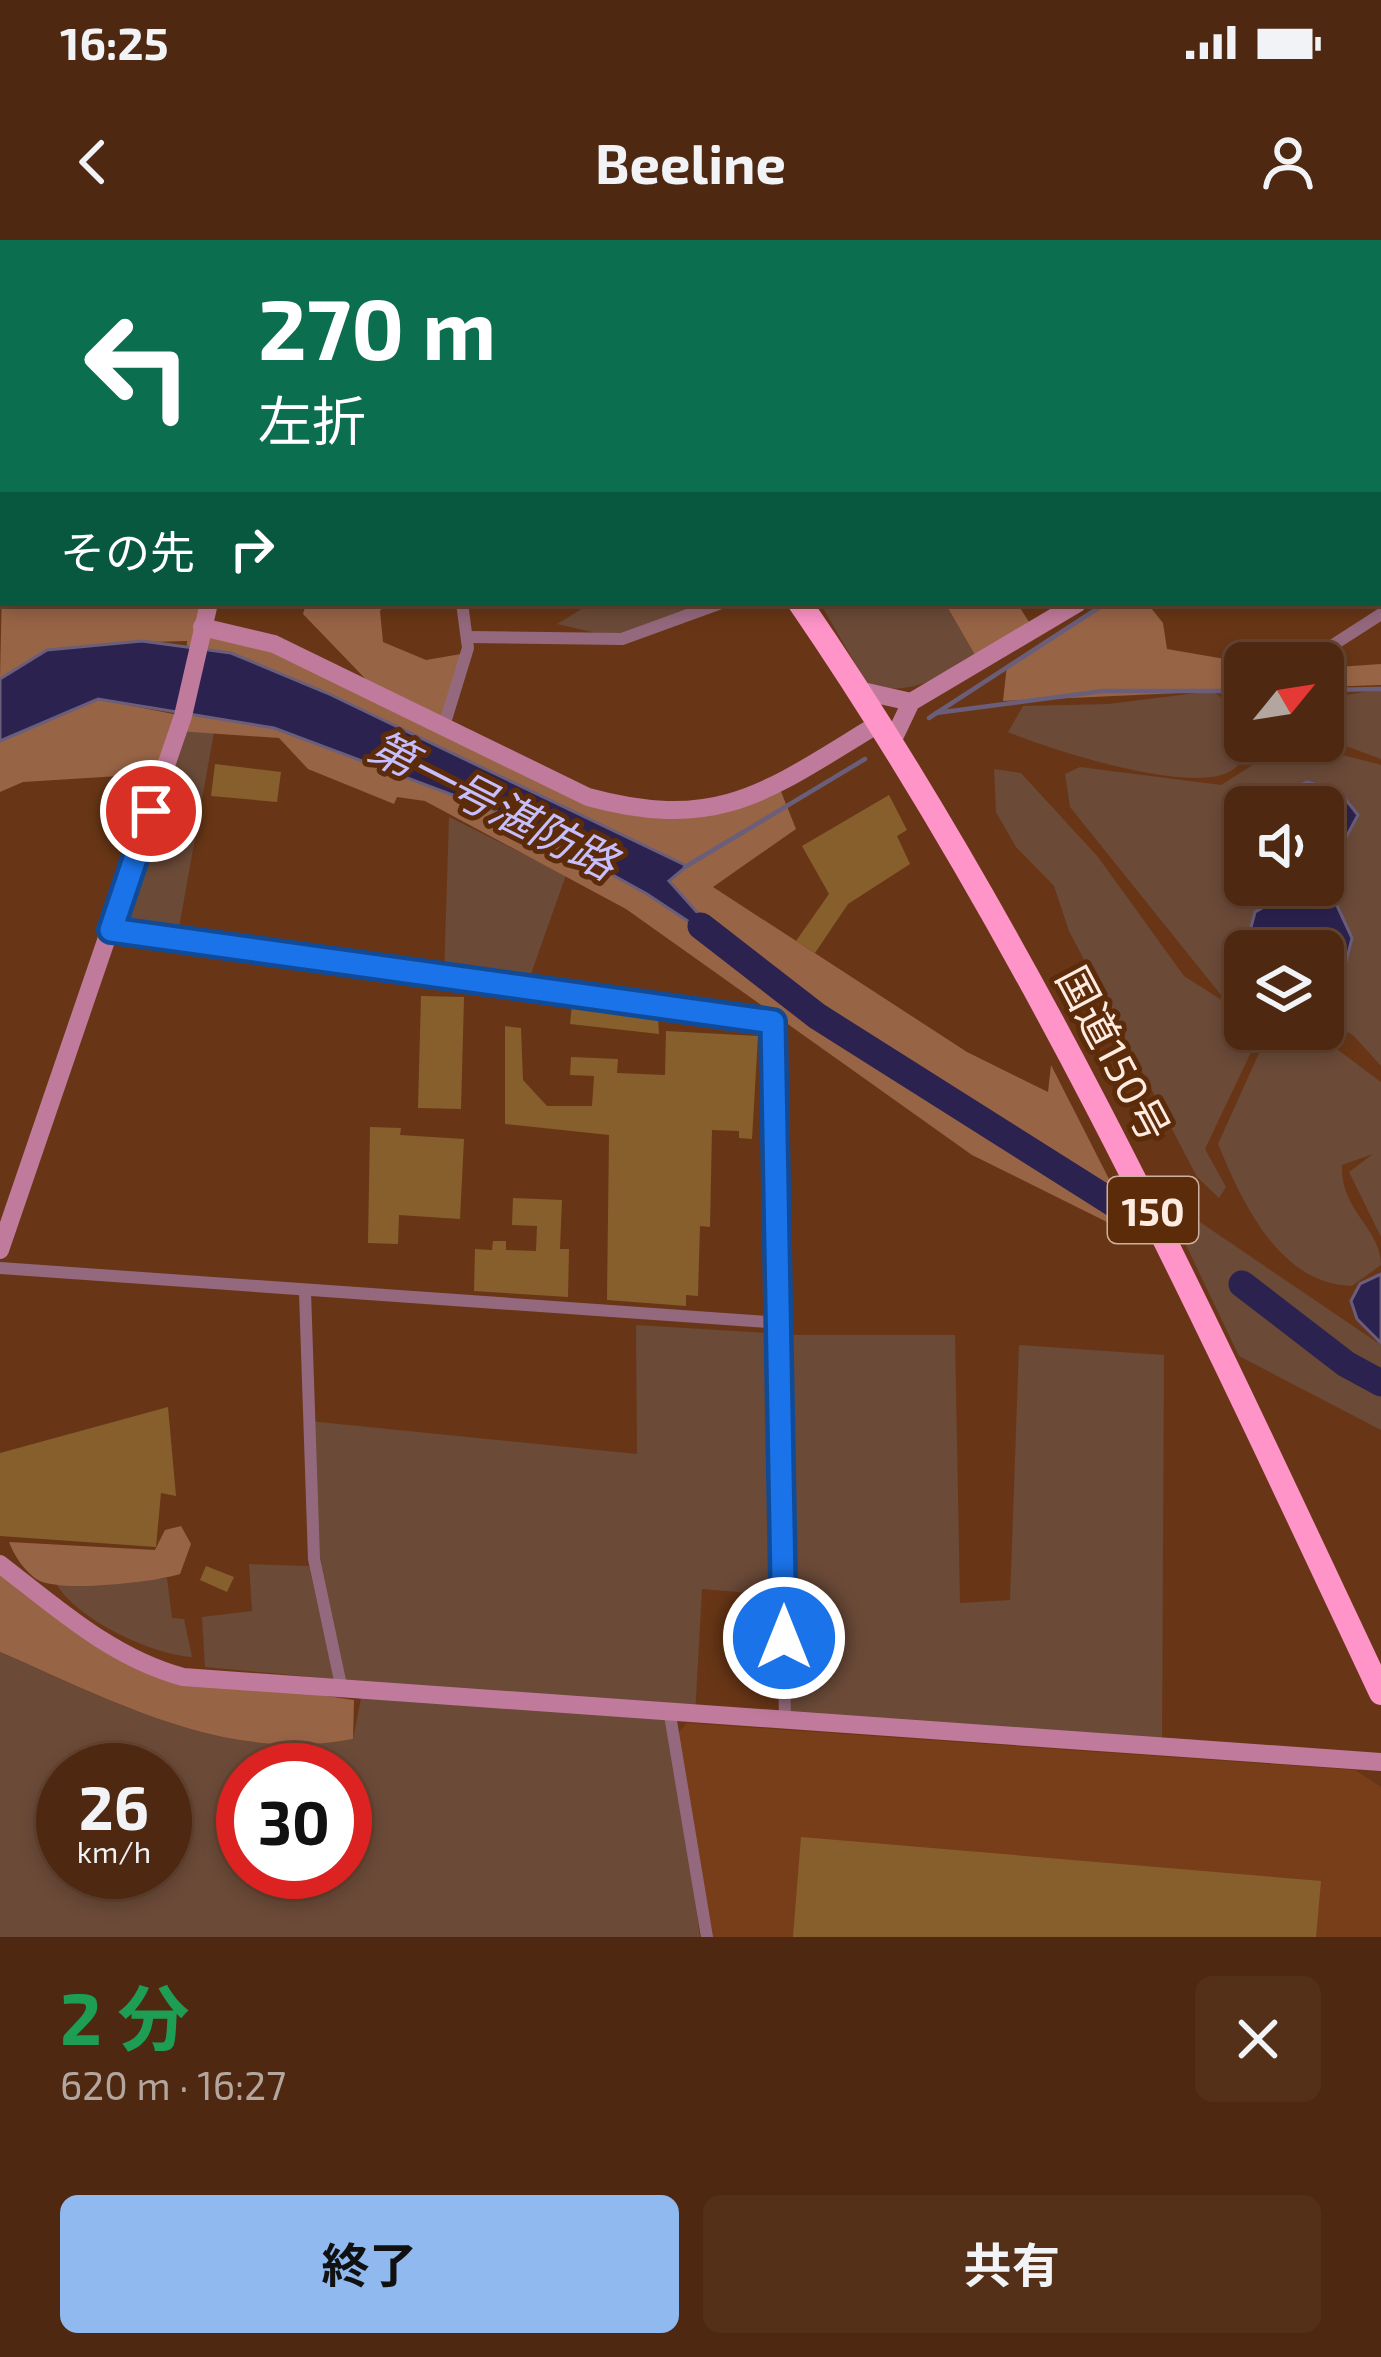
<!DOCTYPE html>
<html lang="ja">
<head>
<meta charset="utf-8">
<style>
  :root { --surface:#4e2810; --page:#553019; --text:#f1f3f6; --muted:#b3a69f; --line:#654430; --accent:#90b9f0 }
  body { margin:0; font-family:"Exo 2","Noto Sans JP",sans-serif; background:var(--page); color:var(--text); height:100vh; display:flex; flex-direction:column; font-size:45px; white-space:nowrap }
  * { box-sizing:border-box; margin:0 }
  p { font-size:39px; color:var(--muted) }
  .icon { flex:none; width:66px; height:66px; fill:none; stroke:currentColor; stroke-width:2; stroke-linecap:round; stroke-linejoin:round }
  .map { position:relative; height:1697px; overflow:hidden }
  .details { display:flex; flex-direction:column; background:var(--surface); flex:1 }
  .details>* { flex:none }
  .top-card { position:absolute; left:0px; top:0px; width:1383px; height:366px; box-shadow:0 6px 18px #0003,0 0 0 3px var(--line); background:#0b6e4f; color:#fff; overflow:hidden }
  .needle { width:78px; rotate:60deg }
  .fabs { position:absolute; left:1224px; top:402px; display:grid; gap:24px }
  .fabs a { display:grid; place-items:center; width:120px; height:120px; border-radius:18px; background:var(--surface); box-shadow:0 6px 18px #0003,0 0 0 3px var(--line); font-size:60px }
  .speed { position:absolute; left:36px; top:1503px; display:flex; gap:24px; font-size:60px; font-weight:700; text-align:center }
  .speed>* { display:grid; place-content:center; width:156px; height:156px; border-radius:50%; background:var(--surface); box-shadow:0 6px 18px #0003,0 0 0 3px var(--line); line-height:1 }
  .speed small { font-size:30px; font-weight:400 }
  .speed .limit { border:18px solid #d22; background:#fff; color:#111 }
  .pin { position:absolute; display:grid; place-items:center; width:102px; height:102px; color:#fff; margin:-51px; border:6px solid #fff; border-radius:50%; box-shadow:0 3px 12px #0007 }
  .me { position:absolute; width:132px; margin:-66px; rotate:0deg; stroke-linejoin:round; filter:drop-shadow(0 0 9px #0008) }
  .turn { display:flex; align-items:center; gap:42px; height:252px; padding:0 60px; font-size:54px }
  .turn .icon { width:156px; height:156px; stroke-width:2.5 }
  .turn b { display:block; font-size:84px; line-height:102px }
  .then { display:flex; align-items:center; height:114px; padding:0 60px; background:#0003; gap:24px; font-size:45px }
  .round { display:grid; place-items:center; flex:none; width:126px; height:126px; border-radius:18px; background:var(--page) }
  .overview { display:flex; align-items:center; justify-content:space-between; height:204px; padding:0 60px }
  h1 { font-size:72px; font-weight:700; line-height:90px; color:#1e9e55 }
  .primary-button { display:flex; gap:24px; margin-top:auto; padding:24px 60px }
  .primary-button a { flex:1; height:138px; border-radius:18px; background:var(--accent); color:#111; font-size:48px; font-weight:700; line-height:138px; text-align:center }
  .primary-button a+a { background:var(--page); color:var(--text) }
  .status { display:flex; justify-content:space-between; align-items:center; height:84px; padding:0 60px; background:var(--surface); direction:ltr }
  .status svg { height:33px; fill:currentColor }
  header { display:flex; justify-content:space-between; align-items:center; height:156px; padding:0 60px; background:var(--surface); font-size:54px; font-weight:700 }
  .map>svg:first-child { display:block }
  .built { fill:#783e19 }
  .green { fill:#6b4a38; fill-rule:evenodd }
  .forest { fill:#986446 }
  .water { fill:#2b224f; stroke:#6a5e7b; stroke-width:3 }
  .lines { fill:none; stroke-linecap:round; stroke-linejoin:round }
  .stream { stroke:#6a5e7b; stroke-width:4.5 }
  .river { stroke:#2b224f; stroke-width:27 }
  .building { fill:#875f2d }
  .street { stroke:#95697d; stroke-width:12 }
  .secondary { stroke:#c07b9c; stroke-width:18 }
  .highway { stroke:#fe94c8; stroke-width:24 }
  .route-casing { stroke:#114b97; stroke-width:30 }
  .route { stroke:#1a73e8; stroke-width:21 }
  .labels { text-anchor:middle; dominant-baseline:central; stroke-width:10; stroke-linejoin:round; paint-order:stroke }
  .shield { fill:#5c2b09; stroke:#cdb1a0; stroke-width:3 }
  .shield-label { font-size:39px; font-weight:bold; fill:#feebe1 }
  .street-label { font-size:42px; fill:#feebe1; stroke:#5c2b09 }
  .water-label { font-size:45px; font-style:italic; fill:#c6befd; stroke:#5c2b09 }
</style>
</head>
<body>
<div class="status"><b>16:25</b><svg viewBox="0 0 49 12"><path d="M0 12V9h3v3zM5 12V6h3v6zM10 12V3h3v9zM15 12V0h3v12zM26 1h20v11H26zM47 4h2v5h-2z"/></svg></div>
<header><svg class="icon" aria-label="back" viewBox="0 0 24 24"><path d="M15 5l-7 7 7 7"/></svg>Beeline<svg class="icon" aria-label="person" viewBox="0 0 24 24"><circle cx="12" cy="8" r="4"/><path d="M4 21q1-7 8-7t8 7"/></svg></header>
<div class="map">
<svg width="1381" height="1697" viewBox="0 0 1381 1697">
  <rect width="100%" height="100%" fill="#683616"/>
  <path class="built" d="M687,1483L1355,1530L1381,1547V1697H713L678,1493Z"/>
  <g class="green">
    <path d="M0,0H347L3,3L0,249Z"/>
    <path d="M592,363H721L622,399L557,384Z"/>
    <path d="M820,363H945L975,415C938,437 911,458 867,444Z"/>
    <path d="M1381,449V519L1343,505L1301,502L1257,508L1255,501H1323V459Z"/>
    <path d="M1213,451L1243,475C1241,492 1247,517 1235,528C1201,559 1048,509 1008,492L1023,466L1108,464Z"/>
    <path d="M183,476L216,481L177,699L111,690Z"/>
    <path d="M1316,508L1381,525V826L1353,795L1323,780V711H1245V761L1221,755L1070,567L1065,534L1080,527L1221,545L1270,514ZM1245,567H1323V645H1245Z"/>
    <path d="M994,529L1021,533L1098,617L1184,736L1245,775V789H1262L1205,909L1226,947L1219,958L1197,937L1069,691L1054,646L1016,607L996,572Z"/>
    <path d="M449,577L566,635L526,748L444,737Z"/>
    <path d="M1310,789L1381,842V997L1349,932L1373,914L1342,925C1340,971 1381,988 1381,1025L1352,1046C1279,1044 1242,962 1218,904L1269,791Z"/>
    <path d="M1163,957L1381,1105V1190L1239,1116Z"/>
    <path d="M636,1085L799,1095H955L960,1363L1010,1360L1019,1105L1164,1115L1162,1507L785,1482L784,1356L702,1349L695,1476L671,1475L700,1697H0V1412C113,1461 225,1524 353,1499L362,1453L343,1451L314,1319L309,1181L637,1214ZM63,1530H165V1632H63ZM243,1530H345V1632H243Z"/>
    <path d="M249,1324L309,1326L334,1439L205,1427L202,1377L252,1371Z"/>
    <path d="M167,1338L172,1378L184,1379L192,1417C153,1415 78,1380 57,1345Z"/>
  </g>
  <g class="forest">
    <path d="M3,298V363H211L202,387L278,408L381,455L303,374L306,363H386L380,371L383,402L426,420L467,413L446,478L623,570L683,572L778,544L796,589L713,647L967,812L1048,852L1051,825L1110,941L1123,990L972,915L626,669L425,561L397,557L394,564L308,529L279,498L178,491L151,534L23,542L0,552V501L98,459L183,476L187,401L150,402L0,439Z"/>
    <path d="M945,363H1017L1029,382L975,415Z"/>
    <path d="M1105,363H1147L1163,383L1167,409L1248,423L1245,450L1003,461L1007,425Z"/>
    <path d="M1381,424V445L1323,447V428Z"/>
    <path d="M181,1286L191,1304L180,1334C156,1342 60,1353 38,1340C26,1333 14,1316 9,1302L155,1310L165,1290Z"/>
    <path d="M0,1323L144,1430L354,1460L353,1499C226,1524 114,1461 0,1412Z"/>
  </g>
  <g class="water">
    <path d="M142,401L231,413L327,453L687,626L669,641L730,709L647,654L501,573L274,488L98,459L0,501V439L47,410Z"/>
    <path d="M1307,542L1339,551L1358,575L1330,627L1323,626V567H1274L1286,551Z"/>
    <path d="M1291,652L1334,659L1352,698L1333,773L1323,767V711H1262L1250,691L1255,672Z"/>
    <path d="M1381,1034V1103L1357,1079L1351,1061L1360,1044Z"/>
  </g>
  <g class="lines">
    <g class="stream">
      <path d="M1380,188L1381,187"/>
      <path d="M1323,450L1381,449"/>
      <path d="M936,473L1103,451H1245"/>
      <path d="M929,478L1106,363"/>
      <path d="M685,627L865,519"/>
    </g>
    <g class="river">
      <path d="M701,686L817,776L1113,963"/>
      <path d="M1242,1044L1346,1124L1381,1143"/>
    </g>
  </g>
  <g class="building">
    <path d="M215,524L281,532L277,562L211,556Z"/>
    <path d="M889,555L907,590L897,596L910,624L848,664L815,713L796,701L829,654L802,606Z"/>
    <path d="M421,756L464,757L461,869L418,868Z"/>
    <path d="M572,765L658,777L659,794L570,784Z"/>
    <path d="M505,786L521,788L523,840L547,866H592L594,836L570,835L571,817L618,819L617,833L665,835L666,791L758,796L752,899L739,898V891L712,890L710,987L700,986L698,1056L686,1055V1066L607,1060L609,895L505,884Z"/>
    <path d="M370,887L401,888L400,895L464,899L460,979L399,975L398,1004L368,1003Z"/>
    <path d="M513,958L562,960L560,1009H569L568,1057L474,1051L475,1009L492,1010L493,1001H506V1010L536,1011L537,986L512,985Z"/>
    <path d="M168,1167L176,1256L161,1253L156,1307L0,1296V1213Z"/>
    <path d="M206,1326L234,1337L227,1352L200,1340Z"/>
    <path d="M801,1597L1321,1641L1316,1697H793Z"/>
  </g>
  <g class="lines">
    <g class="street">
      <path d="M815,0L817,3"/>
      <path d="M1317,0L1319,3"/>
      <path d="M260,3L264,0"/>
      <path d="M359,3L364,0"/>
      <path d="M907,3L912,0"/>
      <path d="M935,3L940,0"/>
      <path d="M1281,3L1285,0"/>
      <path d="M1380,98L1381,100"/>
      <path d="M0,191L3,189"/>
      <path d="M467,397L622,399L721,363"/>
      <path d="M1305,423L1381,374"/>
      <path d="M444,486L468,408L462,363"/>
      <path d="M111,690L773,782L785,1482"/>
      <path d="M0,1028L782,1083"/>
      <path d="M305,1052L314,1319L342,1450"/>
      <path d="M670,1475L707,1697"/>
    </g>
    <g class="secondary">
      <path d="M481,3L485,0"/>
      <path d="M1380,167H1381"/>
      <path d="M0,257L3,255"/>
      <path d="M202,387L274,404L588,557C720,593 769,550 878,484"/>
      <path d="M858,450L911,462"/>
      <path d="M891,504L911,462L1078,363"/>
      <path d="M0,1010L183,476L209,363"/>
      <path d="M0,1324C57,1368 112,1418 183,1437L1381,1522"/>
    </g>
    <g class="highway">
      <path d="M558,0L560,3"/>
      <path d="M800,363C1034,705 1205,1079 1381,1453"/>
    </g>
  </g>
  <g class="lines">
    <g class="route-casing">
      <path id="route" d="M151,571L111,690L773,782L784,1398"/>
    </g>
    <use href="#route" class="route"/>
  </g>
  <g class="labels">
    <rect class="shield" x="1108" y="937" width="90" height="66" rx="9"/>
    <g class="shield-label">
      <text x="1153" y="970">150</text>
    </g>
    <g class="street-label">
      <text transform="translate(1115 813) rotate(62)">国道150号</text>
    </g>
    <g class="water-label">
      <text transform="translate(494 563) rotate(27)">第一号湛防路</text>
    </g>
  </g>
</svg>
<div class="fabs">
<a><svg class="needle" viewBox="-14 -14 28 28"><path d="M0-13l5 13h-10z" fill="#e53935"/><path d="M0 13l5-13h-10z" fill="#b3a69f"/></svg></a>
<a><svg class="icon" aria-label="sound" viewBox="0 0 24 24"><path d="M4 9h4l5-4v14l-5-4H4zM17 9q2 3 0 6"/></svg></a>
<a><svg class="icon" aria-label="layers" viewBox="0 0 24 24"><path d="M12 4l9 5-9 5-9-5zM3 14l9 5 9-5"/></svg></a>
</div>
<div class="speed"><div>26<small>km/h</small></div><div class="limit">30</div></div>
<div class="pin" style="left:151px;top:571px;background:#d93025"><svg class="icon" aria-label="arrive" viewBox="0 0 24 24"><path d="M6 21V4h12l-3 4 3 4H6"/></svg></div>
<svg class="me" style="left:784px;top:1398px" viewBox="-20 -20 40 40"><circle r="17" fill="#1a73e8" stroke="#fff" stroke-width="3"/><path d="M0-11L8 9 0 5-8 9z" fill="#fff"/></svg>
<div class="top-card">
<div class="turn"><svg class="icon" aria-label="left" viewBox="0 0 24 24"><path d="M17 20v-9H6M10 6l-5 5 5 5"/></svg><div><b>270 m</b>左折</div></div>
<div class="then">その先<svg class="icon" aria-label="right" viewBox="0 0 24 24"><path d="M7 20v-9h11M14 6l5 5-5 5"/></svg></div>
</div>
</div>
<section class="details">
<div class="overview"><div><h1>2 分</h1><p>620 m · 16:27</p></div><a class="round"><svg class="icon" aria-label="close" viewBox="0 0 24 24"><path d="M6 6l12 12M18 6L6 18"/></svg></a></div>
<div class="primary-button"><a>終了</a><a>共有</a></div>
</section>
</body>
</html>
